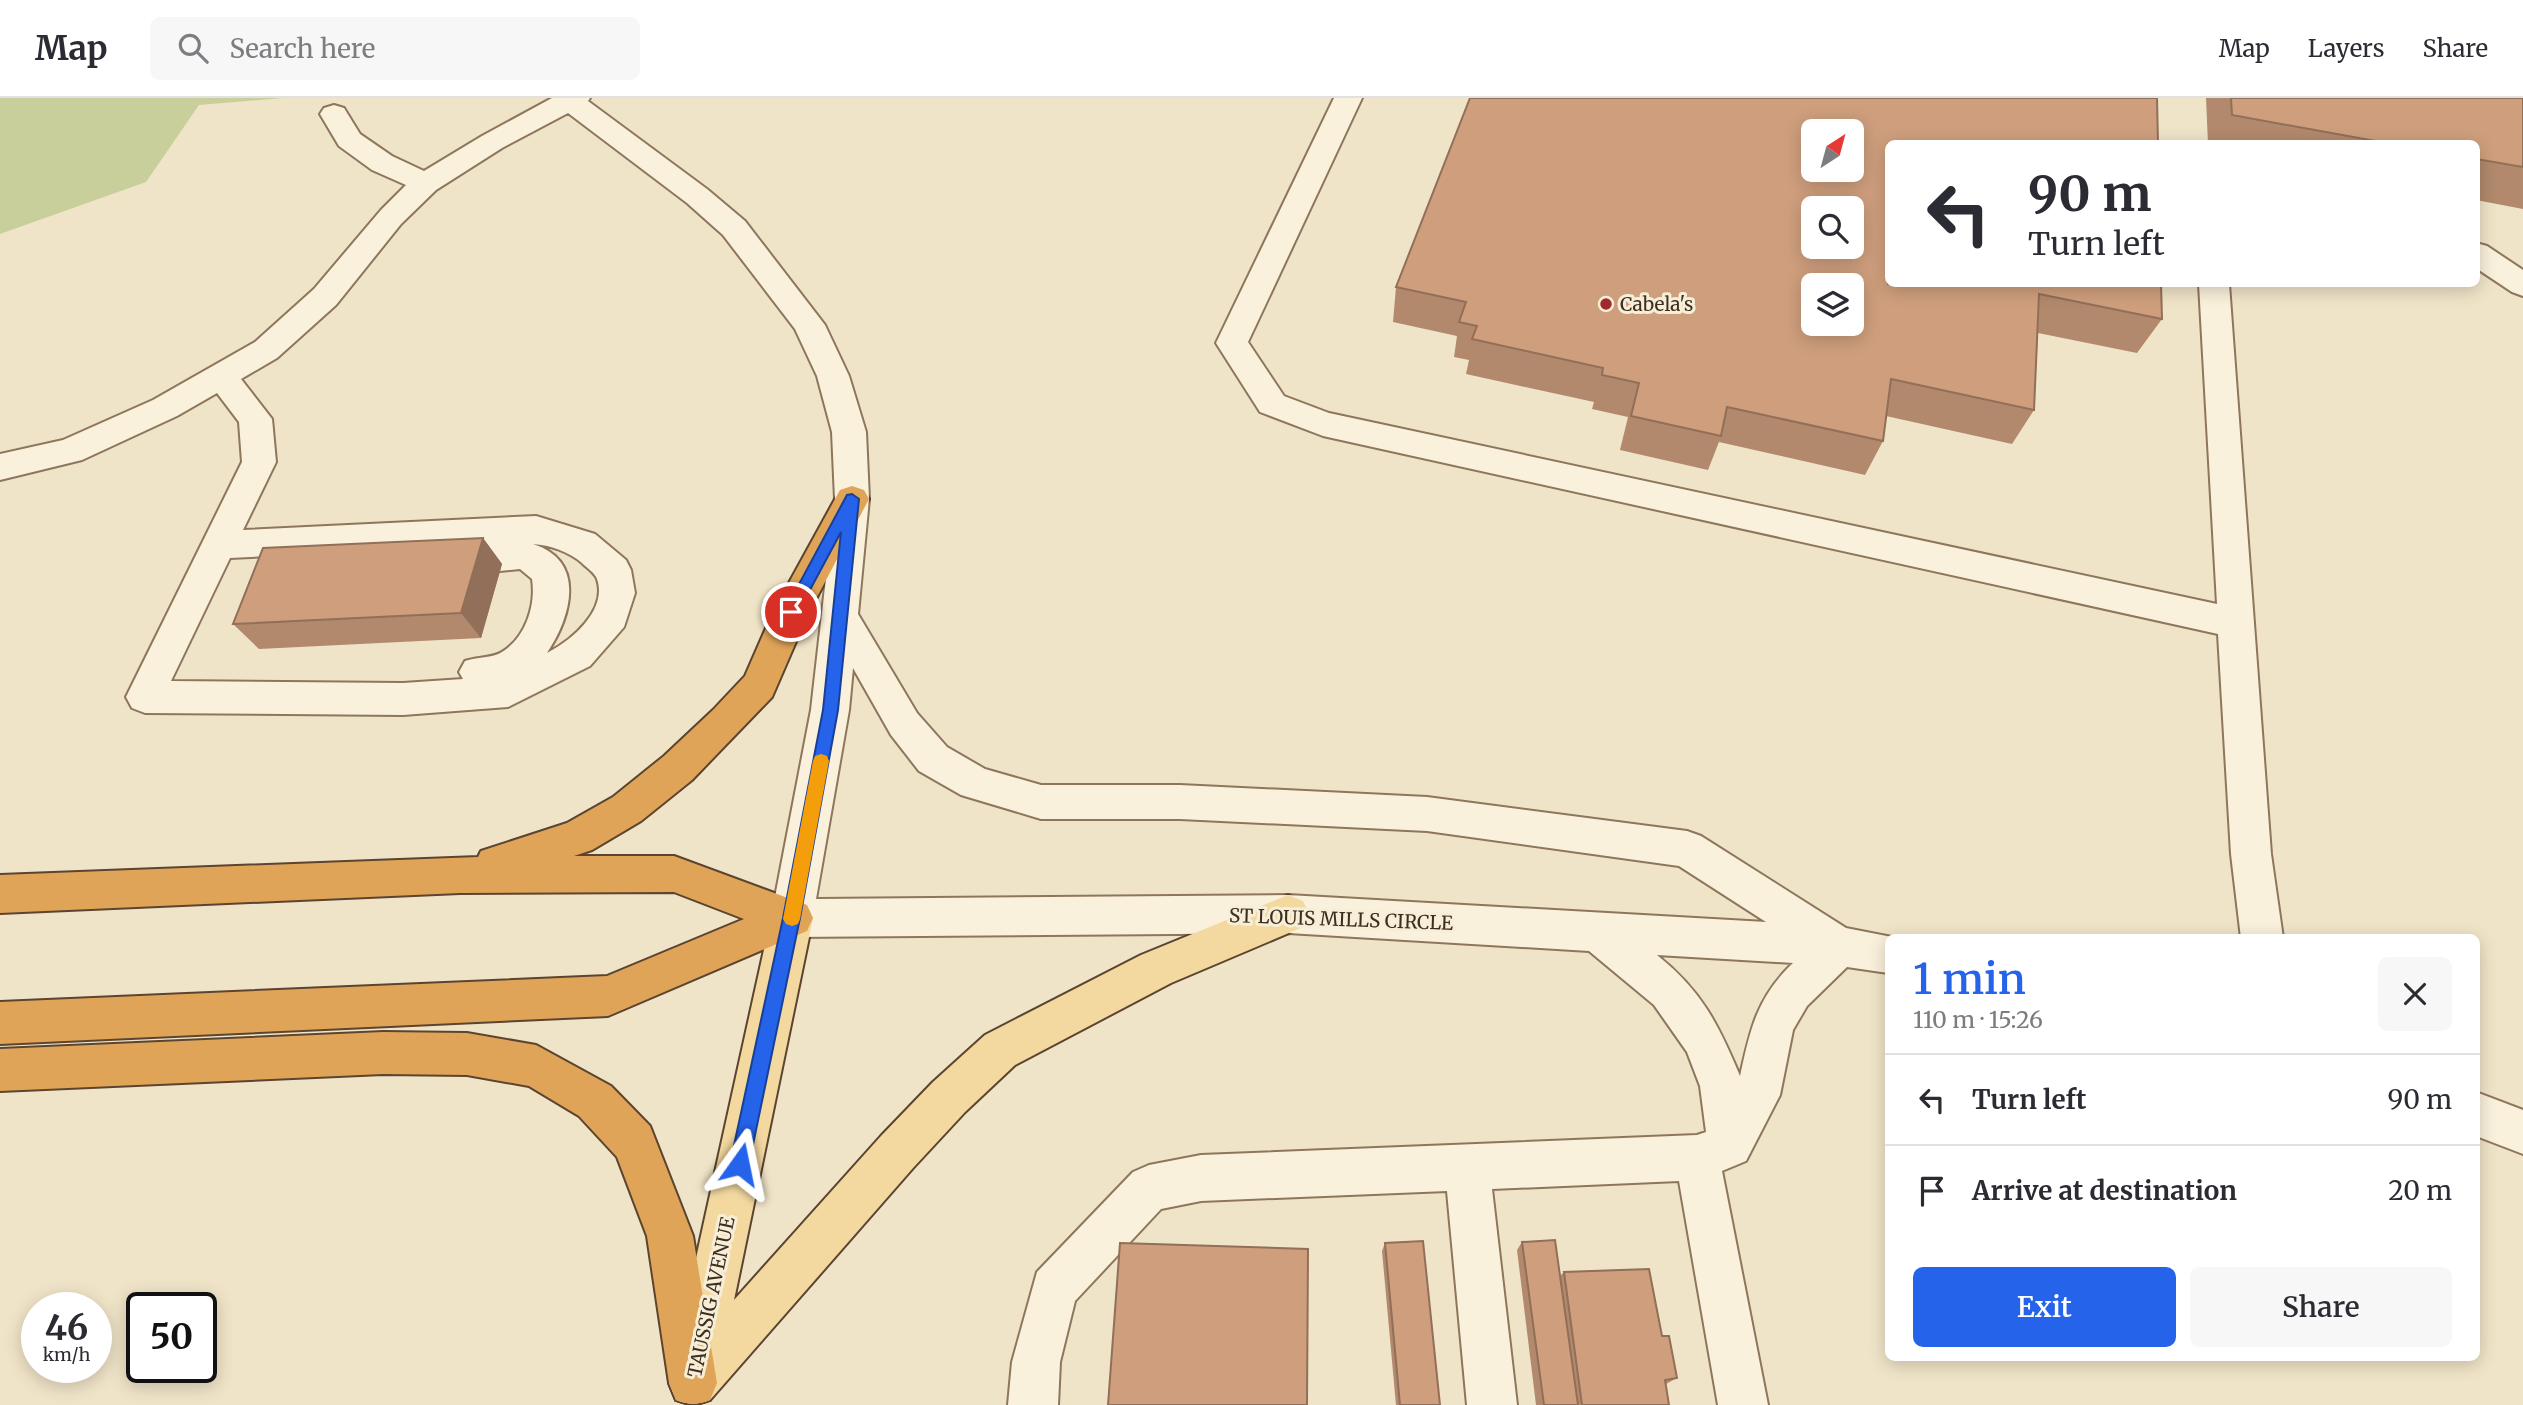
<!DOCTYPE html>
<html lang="en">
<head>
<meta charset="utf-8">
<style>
  :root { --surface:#fff; --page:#f7f7f7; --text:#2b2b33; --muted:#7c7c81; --line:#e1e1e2; --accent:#2563eb }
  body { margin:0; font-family:Merriweather,serif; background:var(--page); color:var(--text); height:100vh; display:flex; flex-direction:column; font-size:26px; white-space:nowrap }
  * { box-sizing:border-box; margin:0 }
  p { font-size:23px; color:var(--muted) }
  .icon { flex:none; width:38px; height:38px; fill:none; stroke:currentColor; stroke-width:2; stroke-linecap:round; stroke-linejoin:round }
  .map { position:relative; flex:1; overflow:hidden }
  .panel { position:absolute; left:1885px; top:836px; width:595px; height:427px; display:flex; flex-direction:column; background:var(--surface); border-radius:10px; box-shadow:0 4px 18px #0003 }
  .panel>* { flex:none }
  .guide { position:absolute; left:1885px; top:42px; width:595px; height:147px; border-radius:10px; box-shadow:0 4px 18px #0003; background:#fff; color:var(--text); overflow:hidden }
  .needle { width:46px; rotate:36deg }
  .fabs { position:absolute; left:1801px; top:21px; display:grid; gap:14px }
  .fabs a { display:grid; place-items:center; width:63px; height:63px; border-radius:10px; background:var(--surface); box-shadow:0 4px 18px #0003; font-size:35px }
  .speed { position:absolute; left:21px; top:1194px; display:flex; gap:14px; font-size:35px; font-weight:700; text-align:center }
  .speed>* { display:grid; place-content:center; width:91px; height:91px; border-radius:50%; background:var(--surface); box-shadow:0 4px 18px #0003; line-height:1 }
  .speed small { font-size:18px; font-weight:400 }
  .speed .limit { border:4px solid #111; border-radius:10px; background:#fff; color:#111 }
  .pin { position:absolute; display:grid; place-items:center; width:60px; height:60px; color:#fff; margin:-30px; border:4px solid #fff; border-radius:50%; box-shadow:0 2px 7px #0007 }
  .me { position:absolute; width:77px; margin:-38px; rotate:12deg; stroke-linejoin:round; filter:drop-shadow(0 0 5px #0008) }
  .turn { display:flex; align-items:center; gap:24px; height:147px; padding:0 28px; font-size:32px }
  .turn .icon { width:91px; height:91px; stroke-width:2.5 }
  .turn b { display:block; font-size:49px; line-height:60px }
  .round { display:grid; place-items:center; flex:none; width:74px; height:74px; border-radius:10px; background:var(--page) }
  .headline { display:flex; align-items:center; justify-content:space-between; height:119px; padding:0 28px }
  h1 { font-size:42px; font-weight:600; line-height:52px; color:var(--accent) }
  .action { display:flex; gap:14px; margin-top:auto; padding:14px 28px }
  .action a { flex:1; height:80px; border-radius:10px; background:var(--accent); color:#fff; font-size:28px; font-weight:600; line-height:80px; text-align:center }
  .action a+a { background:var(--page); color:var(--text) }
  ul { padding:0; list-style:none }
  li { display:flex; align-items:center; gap:21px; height:91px; padding:0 28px; border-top:2px solid var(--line) }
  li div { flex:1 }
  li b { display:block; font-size:26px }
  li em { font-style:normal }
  header { display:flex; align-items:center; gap:42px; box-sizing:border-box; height:98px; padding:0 35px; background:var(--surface); border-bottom:2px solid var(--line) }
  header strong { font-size:33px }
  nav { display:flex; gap:38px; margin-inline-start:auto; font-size:24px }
  .search { width:490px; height:63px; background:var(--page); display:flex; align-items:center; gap:18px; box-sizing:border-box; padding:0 24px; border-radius:10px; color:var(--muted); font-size:26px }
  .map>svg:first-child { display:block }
  .green { fill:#c9cf9b }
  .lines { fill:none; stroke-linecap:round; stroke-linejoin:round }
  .minor-casing { stroke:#8d765c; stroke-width:4 }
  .major-casing { stroke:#5b4430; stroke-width:4 }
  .highway-casing { stroke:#5b4430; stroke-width:4 }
  .minor { fill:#faf1dc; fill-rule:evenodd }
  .major { fill:#f3d9a0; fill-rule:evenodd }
  .highway { fill:#e0a458; fill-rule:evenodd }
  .wall { fill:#b2896c }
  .shaded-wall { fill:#916f58 }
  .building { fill:#cf9f7d; stroke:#916f58; stroke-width:2; fill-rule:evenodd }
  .route { fill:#2563eb; stroke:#184099; stroke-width:2 }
  .slow { fill:#f59e0b }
  .poi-dot { fill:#9e2a2b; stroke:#f7eed8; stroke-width:2.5 }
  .labels { text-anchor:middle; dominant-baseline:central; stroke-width:6; stroke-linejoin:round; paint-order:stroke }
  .poi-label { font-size:19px; fill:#3d2e20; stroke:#f7eed8; text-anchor:start }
  .street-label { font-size:19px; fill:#3d2e20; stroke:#f7eed8 }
</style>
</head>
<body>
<header>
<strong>Map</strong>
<div class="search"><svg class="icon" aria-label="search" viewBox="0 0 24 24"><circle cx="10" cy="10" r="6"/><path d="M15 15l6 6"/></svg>Search here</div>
<nav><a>Map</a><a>Layers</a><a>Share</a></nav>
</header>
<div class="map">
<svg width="2523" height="1307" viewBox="0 0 2523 1307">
  <rect width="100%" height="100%" fill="#f0e4c8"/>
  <path class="green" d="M0,0H284L199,7L146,84L0,136Z"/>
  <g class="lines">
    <g class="minor-casing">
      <g id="minor">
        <path d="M552,0H590L588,3L707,91L745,123L825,227L849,278L866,334L869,401L858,516L917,615L947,649L985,671L1041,687H1180L1427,699L1687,733L1701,738L1846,830L1897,840H1888V875L1847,869L1807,908L1793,932L1780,997L1746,1063L1722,1073L1768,1307H1718L1679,1083L1492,1091L1517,1307H1467L1447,1093L1201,1103L1161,1111L1075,1203L1060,1264L1058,1307H1008L1012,1264L1037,1174L1133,1074L1149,1067L1201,1057L1697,1037L1706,1034L1700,988L1687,954L1654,907L1589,853L1288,835L792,839L777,833L771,820L811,612L835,401L832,334L817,278L795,231L723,137L687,105L568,15L502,50L436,92L401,126L336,207L277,260L241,281L272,321L276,364L243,432L536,418L595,436L626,462L631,472L635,495L624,529L590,568L508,609L403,617L145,615L132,610L126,599L242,364L239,324L217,295L177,318L82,362L0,382V356L63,342L153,302L255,244L314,191L381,112L406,87L372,72L339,48L320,16L324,10L334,7L344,10L360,36L392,58L424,73L482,38ZM533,446C550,447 569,454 582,465C587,470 595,475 597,481C608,512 571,543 547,555C571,519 587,463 533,446ZM475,448L467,451L461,461L467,471L479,475L520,471L532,481C536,507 526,539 502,554C493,560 476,559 465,563L459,574L463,581L403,585L171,583L230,460ZM853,570L891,637L919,673L961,697L1041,721H1180L1427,733L1679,768L1766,824L1288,797L816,801L849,612ZM1657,857L1793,865C1757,899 1750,932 1740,978C1718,926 1702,893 1657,857Z"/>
        <path d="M1334,0H1362L1248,244L1284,298L1329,315L2217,506L2199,186H2229L2271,756L2283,840H2241L2231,756L2218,536L1323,338L1260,314L1216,245Z"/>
        <path d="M2476,145L2487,148L2523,172V198L2512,194L2476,170Z"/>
        <path d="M2476,994L2523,1012V1056L2476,1038Z"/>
      </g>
    </g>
    <g class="major-casing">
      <path id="major" d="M1288,797L1303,803L1309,816L1303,829L1171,885L1015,967L965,1014L913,1070L710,1302C697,1307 689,1307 676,1302L669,1285L671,1274L771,820L777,807L792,801L807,807L813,820L734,1202L881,1038L933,984L985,937L1141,857Z"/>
    </g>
    <g class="highway-casing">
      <g id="highway">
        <path d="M852,388L864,392L869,401L808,516L772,599L692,682L641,723L592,752L574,758H674L807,807L813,820L807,833L608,918L0,946V904L607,878L744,821L674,794L460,795L0,815V777L478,759L481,753L567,725L613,699L664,658L713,612L745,578L773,514L840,392Z"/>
        <path d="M383,934L467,935L536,947L611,988L650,1028L693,1138L717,1285L710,1302C697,1307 689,1307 676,1302L669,1285L647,1138L617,1059L579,1018L529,988L467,977L383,976L0,993V951Z"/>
      </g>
    </g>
    <use href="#minor" class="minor"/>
    <use href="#major" class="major"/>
    <use href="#highway" class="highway"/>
  </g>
  <g class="wall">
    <path d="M2206,0H2523V111L2476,102V46H2208Z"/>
    <path d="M2161,186L2162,221L2137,255L2038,235L2034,312L2012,346L1886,318L1883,343L1865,377L1719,344L1708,372L1620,352L1628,319L1592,311L1594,304L1466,276L1469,262L1454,259L1457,238L1393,224L1396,189Z"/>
    <path d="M483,440L502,466L481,540L259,551L233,526Z"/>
    <path d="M1522,1144L1560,1178L1564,1174L1662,1238L1677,1280L1666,1286L1669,1307H1536L1517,1152Z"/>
    <path d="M1385,1145L1440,1307H1396L1382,1153Z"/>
  </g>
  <path class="shaded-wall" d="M483,440L502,466L481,540L461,515Z"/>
  <g class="building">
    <path d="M1470,0H2157L2158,46H1888V186H2161L2162,221L2039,196L2034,312L1891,281L1883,343L1727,309L1721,338L1631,318L1639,285L1602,277L1603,270L1472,241L1477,228L1459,224L1466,204L1396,189ZM1813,33H1852V72H1813ZM1813,110H1852V149H1813ZM1813,187H1852V226H1813Z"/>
    <path d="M2231,0H2523V69L2476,61V46H2392L2232,17Z"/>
    <path d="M483,440L461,515L233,526L263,450Z"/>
    <path d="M1555,1142L1578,1307H1544L1522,1144Z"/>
    <path d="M1423,1143L1440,1307H1400L1385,1145Z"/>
    <path d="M1120,1145L1308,1151L1307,1307H1108Z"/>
    <path d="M1649,1171L1662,1238H1669L1677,1280L1665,1282L1669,1307H1582L1564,1174Z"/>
  </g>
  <path class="route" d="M852,396L859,401L838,612L800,820L749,1066L746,1073L740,1075L733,1073L730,1066L783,820L823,612L841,434L796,518L791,520L784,514L847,397Z"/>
  <path class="slow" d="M821,656L827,658L829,663L800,821L798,826L792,828L786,826L783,821L813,663L815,658Z"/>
  <circle class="poi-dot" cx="1606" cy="206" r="7"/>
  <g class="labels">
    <g class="poi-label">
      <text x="1620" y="206">Cabela's</text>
    </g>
    <g class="street-label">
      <text transform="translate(1341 821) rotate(2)">ST LOUIS MILLS CIRCLE</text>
      <text transform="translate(711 1199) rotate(-78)">TAUSSIG AVENUE</text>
    </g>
  </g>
</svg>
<div class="fabs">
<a><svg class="needle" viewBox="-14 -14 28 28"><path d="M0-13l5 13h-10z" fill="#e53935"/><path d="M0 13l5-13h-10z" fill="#7c7c81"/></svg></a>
<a><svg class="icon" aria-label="search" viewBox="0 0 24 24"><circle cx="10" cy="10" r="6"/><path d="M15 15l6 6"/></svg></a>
<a><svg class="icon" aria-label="layers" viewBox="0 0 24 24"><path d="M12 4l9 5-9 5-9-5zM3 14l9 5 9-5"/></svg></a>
</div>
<div class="speed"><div>46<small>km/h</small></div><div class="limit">50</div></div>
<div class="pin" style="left:791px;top:514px;background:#d93025"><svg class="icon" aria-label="arrive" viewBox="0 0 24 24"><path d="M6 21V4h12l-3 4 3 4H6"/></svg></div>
<svg class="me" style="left:740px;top:1066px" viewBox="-20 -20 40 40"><path d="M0-17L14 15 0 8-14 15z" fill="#2563eb" stroke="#fff" stroke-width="4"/></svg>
<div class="guide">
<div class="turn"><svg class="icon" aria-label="left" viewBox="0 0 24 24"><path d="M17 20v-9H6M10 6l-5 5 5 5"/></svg><div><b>90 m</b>Turn left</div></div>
</div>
<section class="panel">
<div class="headline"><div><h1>1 min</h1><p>110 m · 15:26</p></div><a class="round"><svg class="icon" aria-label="close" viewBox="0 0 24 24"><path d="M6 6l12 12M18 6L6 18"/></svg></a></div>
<ul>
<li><svg class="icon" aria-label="left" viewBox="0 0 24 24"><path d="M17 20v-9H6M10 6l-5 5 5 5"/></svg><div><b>Turn left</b></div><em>90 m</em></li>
<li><svg class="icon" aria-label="arrive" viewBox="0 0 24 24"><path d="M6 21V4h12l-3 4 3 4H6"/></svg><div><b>Arrive at destination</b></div><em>20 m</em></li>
</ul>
<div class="action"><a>Exit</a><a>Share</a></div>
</section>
</div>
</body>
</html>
